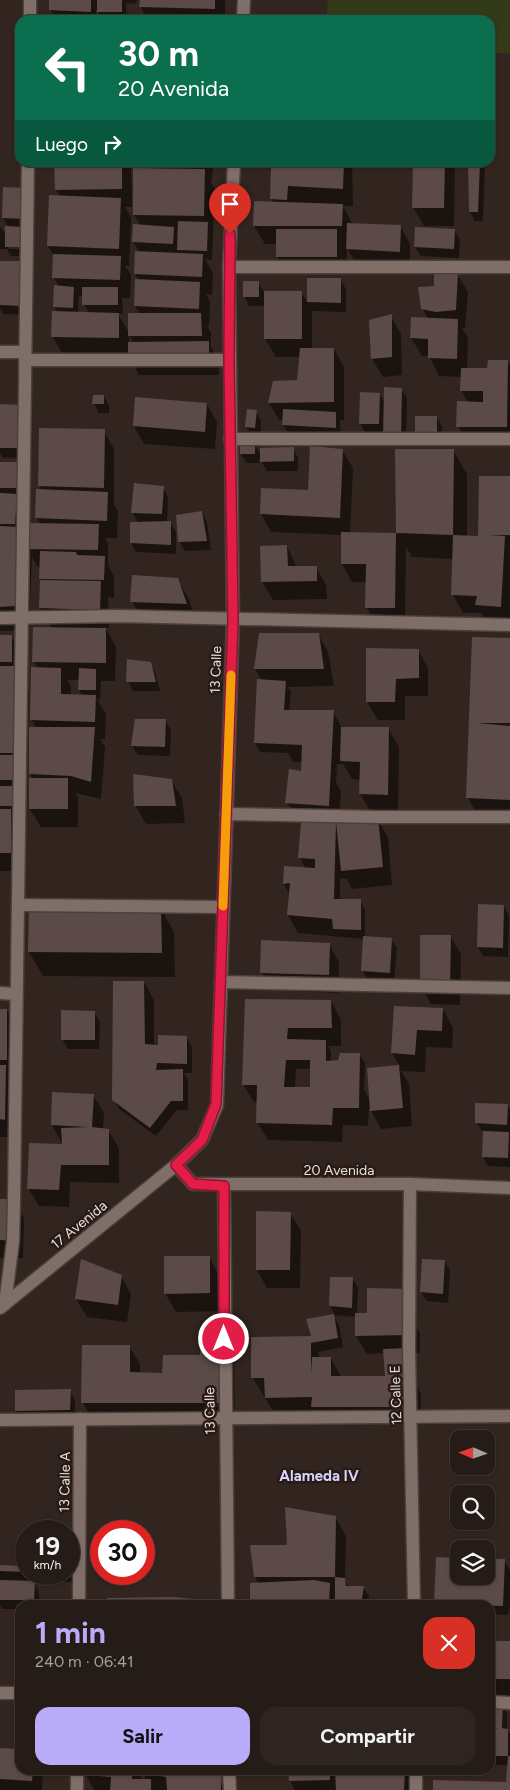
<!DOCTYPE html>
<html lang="es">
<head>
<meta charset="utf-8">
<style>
  :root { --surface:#261c17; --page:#2e2520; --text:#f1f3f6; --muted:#a4a1a1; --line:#423a36; --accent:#b8abf7 }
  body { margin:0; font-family:Figtree,sans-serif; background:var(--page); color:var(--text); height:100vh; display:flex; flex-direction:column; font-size:19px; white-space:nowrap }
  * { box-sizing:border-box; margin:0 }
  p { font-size:16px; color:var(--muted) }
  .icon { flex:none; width:28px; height:28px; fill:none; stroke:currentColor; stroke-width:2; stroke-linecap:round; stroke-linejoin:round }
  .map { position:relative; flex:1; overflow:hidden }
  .side { position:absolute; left:15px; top:1600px; width:480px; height:175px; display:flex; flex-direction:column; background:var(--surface); border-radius:15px; box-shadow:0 1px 4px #0004,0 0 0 1px var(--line) }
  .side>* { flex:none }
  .banner { position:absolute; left:15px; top:15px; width:480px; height:152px; border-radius:15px; box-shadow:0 1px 4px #0004,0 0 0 1px var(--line); background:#0b6e4f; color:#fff; overflow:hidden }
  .needle { width:32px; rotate:272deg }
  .buttons { position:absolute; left:450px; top:1430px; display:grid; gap:10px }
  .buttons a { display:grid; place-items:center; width:45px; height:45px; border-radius:10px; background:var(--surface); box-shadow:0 1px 4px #0004,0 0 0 1px var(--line); font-size:25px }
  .speed { position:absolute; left:15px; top:1520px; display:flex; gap:10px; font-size:25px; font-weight:700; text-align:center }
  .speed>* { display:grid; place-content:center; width:65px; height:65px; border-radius:50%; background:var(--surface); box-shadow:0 1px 4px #0004,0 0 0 1px var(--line); line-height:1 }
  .speed small { font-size:12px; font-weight:400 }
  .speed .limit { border:8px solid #d22; background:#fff; color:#111 }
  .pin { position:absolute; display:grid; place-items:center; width:42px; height:42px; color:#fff; margin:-51px -21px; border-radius:50% 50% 50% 0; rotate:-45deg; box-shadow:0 0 5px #0007 }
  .pin .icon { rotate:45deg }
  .me { position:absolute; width:55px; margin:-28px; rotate:0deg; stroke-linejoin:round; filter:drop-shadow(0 0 4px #0008) }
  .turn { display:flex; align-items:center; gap:18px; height:105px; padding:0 20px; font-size:22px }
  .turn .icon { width:65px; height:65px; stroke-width:2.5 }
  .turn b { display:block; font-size:35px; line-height:42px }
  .then { display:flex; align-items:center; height:48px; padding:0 20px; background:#0003; gap:10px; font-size:19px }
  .round { display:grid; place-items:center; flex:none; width:52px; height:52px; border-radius:15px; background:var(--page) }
  .summary { display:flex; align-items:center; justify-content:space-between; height:85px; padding:0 20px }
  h1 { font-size:30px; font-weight:700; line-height:38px; color:var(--accent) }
  .action { display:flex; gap:10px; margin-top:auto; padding:10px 20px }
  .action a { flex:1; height:58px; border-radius:15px; background:var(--accent); color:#111; font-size:20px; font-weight:700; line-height:58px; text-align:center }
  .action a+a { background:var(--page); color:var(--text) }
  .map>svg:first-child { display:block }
  .green { fill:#323a17 }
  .shadow { fill:#0007; fill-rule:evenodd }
  .building { fill:#5b4a48; fill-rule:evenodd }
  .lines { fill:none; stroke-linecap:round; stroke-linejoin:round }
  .minor-casing { stroke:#4b403c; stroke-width:15 }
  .tertiary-casing { stroke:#4b403c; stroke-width:15 }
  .minor { stroke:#7f6f68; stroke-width:12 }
  .tertiary { stroke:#7f6f68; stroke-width:12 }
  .route-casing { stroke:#92132f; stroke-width:12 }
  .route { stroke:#e11d48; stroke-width:9 }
  .slow { stroke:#f59e0b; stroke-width:9 }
  .labels { text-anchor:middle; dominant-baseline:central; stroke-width:5; stroke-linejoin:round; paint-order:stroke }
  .street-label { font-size:14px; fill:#e9dfdc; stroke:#281b16 }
  .neighbourhood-label { font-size:15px; font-weight:bold; fill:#d7d1fc; stroke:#281b16 }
</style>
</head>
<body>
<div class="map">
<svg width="510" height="1790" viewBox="0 0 510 1790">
  <rect width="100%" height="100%" fill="#32251f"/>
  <path class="green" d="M328,0H510V54L490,52V20H326Z"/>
  <g class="shadow">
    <path d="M50,0H137L136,4L126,3L127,20H51L54,16L50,9ZM96,9L101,16H96Z"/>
    <path d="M141,0H225V20H142L147,19L140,6Z"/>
    <path d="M56,162H131L132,207H125L131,217L129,266H125L131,275L130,298H122L123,314H118L129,333L140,315L135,306L139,280L135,274L139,252L133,241L141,226L134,215L137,169L134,162H214L211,183L215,188L212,260L205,259L213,273L212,295L206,294L210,301L209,326H207L211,333V347L219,360V375H139L129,357L63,355L53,337L58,313L54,306L59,287L54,278V256L48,246L60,197L56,190ZM79,296H83L84,304L89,313H78ZM129,335L133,343H129Z"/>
    <path d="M266,162H352L353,206H343L353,225L400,226L410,244V270L358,267L347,248L346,274H287L277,256V244H265L254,226L273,203L271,198L272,174Z"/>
    <path d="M414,162H455L454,226H424L413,207Z"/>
    <path d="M469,162H485L483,221H475L470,212Z"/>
    <path d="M4,189L30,228L9,246V249H29V256H11L7,249H0V226L6,235L9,228L3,218Z"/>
    <path d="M454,230L460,240L459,258L421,256L415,247Z"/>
    <path d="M0,262L26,315L3,314L0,308Z"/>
    <path d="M457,274L468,292L465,328H462L468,338L467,369L488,370L507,361L510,366V445L468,444L458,426L468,403L461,390V377L439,376L429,356H422L411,338L428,319L423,309L435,287Z"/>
    <path d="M309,279H340L346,289V312L312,311V349H334L344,367V420H340L341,437L289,434L283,425L284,420H279L269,403L298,382L301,357H276L265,339V306H249L244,296L258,282L264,292H301L308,303Z"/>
    <path d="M391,316L401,334L402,375L383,377L372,359L370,321Z"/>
    <path d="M401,389L407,398L406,445L385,433H365L360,423L380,394L385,403Z"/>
    <path d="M104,396L109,406V413H99L94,404Z"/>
    <path d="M207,404L217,422L215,449L144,444L134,426Z"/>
    <path d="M0,406L24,457L3,458L0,453Z"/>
    <path d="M248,411H256L261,421L260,447H256L262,456L293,449L298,458V471H267L259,458V463H246L241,454V431H249L246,427Z"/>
    <path d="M437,418L442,427V446H421L416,437Z"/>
    <path d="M40,429L104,431L114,449V505L118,512L117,538H105L108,544V565L114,576V598L108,597L109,628L105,627L116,647L115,681H101L100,700L97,699L106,714L105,739H100L105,747L101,799L75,793L78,797V827H41L30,809L33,779L30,774L36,728L32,720V669H38L34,662L52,628L40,608L41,567H38L32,557L29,630L0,631V463H18L26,525H41L36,517L42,491L39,486ZM67,680H80L79,690L83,696H71V687Z"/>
    <path d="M342,450L353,468L350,533L398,534L396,450H453L467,474V537H479L510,477V624L487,623L481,613H463L453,595L454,559L412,557L406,547L405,626L377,625L366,607L367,582H352L342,564L343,535L271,532L261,514L309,491Z"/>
    <path d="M163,487L168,497L167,523L170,522L176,532V554L136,552L131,543L138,523L133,513Z"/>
    <path d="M202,512L207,522L211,550L185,551L179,541Z"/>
    <path d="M287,546L297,568L316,567L326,585L327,599L273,600L262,582Z"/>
    <path d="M177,579L188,597L196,621L142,619L132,601Z"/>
    <path d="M318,634L328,652L334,686L287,687L291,692L289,711H333L342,728H388L399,747L398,813L371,812L360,794V780L352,779L343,764H337L336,783L341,791L339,821L377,819L388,837L392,885L352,889L347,879L340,878V897L342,900H360L365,910V938L391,939L397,948L394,982L368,980L362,970L364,939L298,933L288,915L289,894L284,884L285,867L306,869L300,858L303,821H297L287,802L302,771V762H293L288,753L260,752L255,743L262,681L255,669Z"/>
    <path d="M0,636H11L17,646V672L29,692L26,798H19L21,871H0Z"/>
    <path d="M474,639L510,640V818L478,816L468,798Z"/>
    <path d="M367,649L418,650L428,668V696H405V720H378L367,702Z"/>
    <path d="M150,663L155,672L160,691H133L128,681Z"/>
    <path d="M165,720L171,730L170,756L138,755L132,746Z"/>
    <path d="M171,780L182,798L185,823L146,824L135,805Z"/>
    <path d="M504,906L509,916L508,957L483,956L478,947Z"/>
    <path d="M160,907L174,932L175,977L43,976L29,952Z"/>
    <path d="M450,936L461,954L460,1005L431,1004L421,986Z"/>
    <path d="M329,944L339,962L338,993L272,990L261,972Z"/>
    <path d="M144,982L154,1000V1046L187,1038L192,1047V1073H184L188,1080V1110H177L156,1136L119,1109L114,1100Z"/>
    <path d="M247,1001H331L341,1020V1046H328L331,1051V1061L359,1054L365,1063L364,1089L370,1101L368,1069L400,1066L392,1053L395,1007L443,1009L453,1028L452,1048L426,1047L425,1072L401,1071L409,1084L412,1126L381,1129L369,1107L368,1126L343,1125L342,1142L268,1140L257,1122L258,1103L254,1102L243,1084ZM296,1069H311V1089L295,1088Z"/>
    <path d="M0,1010H7L17,1029L15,1137H0Z"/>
    <path d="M94,1012L100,1022L99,1049H68L62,1039Z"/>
    <path d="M93,1095L104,1113L103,1130H108L119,1148V1183L70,1182L69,1207L39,1206L28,1188L63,1145L52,1125Z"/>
    <path d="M476,1104L507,1105L510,1110V1167L488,1166L483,1157L484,1133L476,1123Z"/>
    <path d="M0,1200H13L24,1218L23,1258H0Z"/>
    <path d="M290,1213L301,1231L300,1288H267L257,1270Z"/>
    <path d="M209,1257L219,1275L220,1311L176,1312L165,1293Z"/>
    <path d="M445,1262L450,1271L448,1303L427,1301L421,1292Z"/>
    <path d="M121,1276L131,1294L127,1322L87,1317L76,1299Z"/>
    <path d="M353,1279L358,1288L357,1315L415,1325L420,1333V1353H411L416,1385L421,1394V1424H323L318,1415L276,1416L253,1378L311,1338L307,1320L335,1315L330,1306ZM333,1315L356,1317V1336L367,1354L384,1353L386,1376L341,1377L331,1358H320L318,1352L343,1347L339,1325Z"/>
    <path d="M224,1340L234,1358L235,1420L93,1421L83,1403V1346H129L140,1364V1374H163L201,1357Z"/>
    <path d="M70,1391L75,1400V1419L22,1420L16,1411Z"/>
    <path d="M336,1518L346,1536L345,1580L349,1587H363L369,1596L367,1605H251L259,1584L255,1577L288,1546Z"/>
    <path d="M69,1559L73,1566V1582L33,1581L39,1592V1605H20V1609H2L0,1605V1566L26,1567V1574H69Z"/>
    <path d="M504,1561L510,1570V1604L508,1615L490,1614V1605H437L459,1576H486Z"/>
    <rect x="490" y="1667" width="20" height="30"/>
    <path d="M490,1703L502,1704L507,1713V1730L510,1734V1790H434L508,1788L509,1765H493L490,1760Z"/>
    <path d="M0,1749L20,1750V1770H43L42,1790H0Z"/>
    <path d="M86,1770H138L142,1780H146L141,1770H233L232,1790H94L86,1775Z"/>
    <path d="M269,1770H413L415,1790H295L290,1781V1773H270Z"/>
  </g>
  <g class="building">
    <path d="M49,0H91V12L49,10Z"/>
    <rect x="97" y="0" width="25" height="12"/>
    <path d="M140,0H215V9L139,7Z"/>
    <path d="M50,14L126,16V20H50Z"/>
    <rect x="141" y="18" width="22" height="2"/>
    <path d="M54,162H122V189L55,190Z"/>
    <path d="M157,162H203V165L157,164Z"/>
    <path d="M271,162H344L343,189L288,186L287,200L270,199Z"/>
    <path d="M413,162H445L444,208H412Z"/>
    <path d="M468,162H480L478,212H469Z"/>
    <path d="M133,168L205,169L204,216L133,215Z"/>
    <path d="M3,187L25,188V219L2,218Z"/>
    <path d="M49,195L121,198L119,249L47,246Z"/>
    <path d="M254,201L343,204L342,226H253Z"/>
    <path d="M178,221L208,222L207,251L177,250Z"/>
    <path d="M347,223L401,225L400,252L346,249Z"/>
    <path d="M133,224L174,227L173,244L132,242Z"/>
    <path d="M5,226L25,227L24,247H5Z"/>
    <path d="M415,227L455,229L454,249L414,247Z"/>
    <rect x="276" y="229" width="61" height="28"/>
    <path d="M135,251L203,254L202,277L134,274Z"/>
    <path d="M53,254L121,256L120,280L52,278Z"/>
    <path d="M0,261H22L21,306L0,305Z"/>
    <path d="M458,272L456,310L436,312L421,309L418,287L434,286V273Z"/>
    <path d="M307,278H341V303L307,302Z"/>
    <path d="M135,279L200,282L199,309L134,306Z"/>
    <rect x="243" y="281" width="16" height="16"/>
    <path d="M54,285L74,287L73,308L53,307Z"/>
    <rect x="82" y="287" width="36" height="18"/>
    <rect x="264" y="291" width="38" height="48"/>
    <path d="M52,311L119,313V338L51,337Z"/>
    <path d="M128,313H201L202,336H128Z"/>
    <path d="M392,314V357L371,359L369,320Z"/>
    <path d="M411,317L458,319L457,359L428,358V339L410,338Z"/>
    <path d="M209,341V357H128V342Z"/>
    <path d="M300,348H334V402L268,403L273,381L297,380Z"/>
    <path d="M488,360H508L507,427H456L457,401L483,402V391H460L461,368H487Z"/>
    <path d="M384,387L402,388L401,436H383Z"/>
    <path d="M360,392L380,393L379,424H359Z"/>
    <path d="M93,395H104V404H92Z"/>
    <path d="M135,397L207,403L205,432L133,426Z"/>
    <path d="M0,404L20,405V448H0Z"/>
    <path d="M247,409L257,410L255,428L245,427Z"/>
    <path d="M283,409L336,412V428L282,425Z"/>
    <rect x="415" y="416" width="22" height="21"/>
    <path d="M39,428L105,429L104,488L38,486Z"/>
    <rect x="240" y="442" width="15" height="12"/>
    <path d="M310,446L343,449L340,518L260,514L261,488L308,490Z"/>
    <path d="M294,447V461L260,462V448Z"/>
    <path d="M395,449H454L453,535L396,533Z"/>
    <path d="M0,462H19L18,488H0Z"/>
    <path d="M479,476H510V535H488L505,536L501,607L475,605L477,596L451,595L453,535L478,536Z"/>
    <path d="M134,483L164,486L162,514L131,513Z"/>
    <path d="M36,489L108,492L107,521L35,518Z"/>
    <path d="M0,493L17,494L15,524H0Z"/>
    <path d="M202,511L207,541L178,542L176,515Z"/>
    <path d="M171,521V545L130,543V522Z"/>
    <path d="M27,523L99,524L98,550L26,549Z"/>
    <path d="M0,526L19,527L15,606L0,607Z"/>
    <path d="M341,532L396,533L395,608H365L366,564H341Z"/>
    <path d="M287,545L288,566H317V581L261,582L260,546Z"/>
    <path d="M40,551L76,552L77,555L105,556L104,580L39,579Z"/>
    <path d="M132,575L178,578L187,604L130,602Z"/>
    <path d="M40,580L101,581L100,610L39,608Z"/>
    <path d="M33,627L106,628V663L32,662Z"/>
    <path d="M259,633H319L324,669H254Z"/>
    <rect x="0" y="635" width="12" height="27"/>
    <path d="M472,637L510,638V723H477L510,726V800L466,798Z"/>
    <path d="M366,648L419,649V678L396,679L395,702H366Z"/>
    <path d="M127,659L151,662L156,682H126Z"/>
    <path d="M0,666H15L13,753H0Z"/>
    <path d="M31,667L61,668V694L96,695L95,722L30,720Z"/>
    <path d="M79,668L96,669V690H78Z"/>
    <path d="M257,679L286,681L284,710H334L329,806L285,803L289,769L301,771L302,745L254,743Z"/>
    <path d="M135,719H166L165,747L131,746Z"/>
    <path d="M29,727H95L91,782L71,776L29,774Z"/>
    <path d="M341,727H389L388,795L359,794L360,762L340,761Z"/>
    <rect x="0" y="755" width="17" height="25"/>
    <path d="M133,774L172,779L176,806H134Z"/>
    <rect x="29" y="778" width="39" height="31"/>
    <path d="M0,786H14L13,806H0Z"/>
    <rect x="0" y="809" width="11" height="44"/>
    <path d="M378,817L383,867L341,871L336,822Z"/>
    <path d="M301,822H336L334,899H361V930L333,929L332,919L287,915L290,883L283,884L284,866L315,868V859L298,858Z"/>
    <path d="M478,904L504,905L503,948L477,947Z"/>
    <path d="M29,905L161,906L162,953L28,952Z"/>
    <path d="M420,935H451L450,987H420Z"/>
    <path d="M363,936L392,938L390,973L361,971Z"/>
    <path d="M261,940L330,943L329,975L260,973Z"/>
    <path d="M113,981H144L145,1044L158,1045V1035L187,1036V1064L157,1063L156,1070L183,1069V1101H171L150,1128L112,1100Z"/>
    <path d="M245,999L331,1000L332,1028H288L287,1039L326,1040V1061L338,1060L340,1053H360L359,1108H333L332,1125L256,1123L257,1085H242ZM286,1060H310V1087H284Z"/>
    <path d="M394,1006L443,1008L442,1031L417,1030L415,1055L391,1053Z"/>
    <rect x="0" y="1009" width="7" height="51"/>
    <path d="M61,1010L95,1011V1040H61Z"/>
    <path d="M0,1065H6L5,1120L0,1119Z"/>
    <path d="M399,1065L403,1108L370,1111L367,1068Z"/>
    <path d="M52,1092L94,1094L92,1127L109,1129V1165H61L59,1190L27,1189L29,1143L62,1144L61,1128L88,1127L51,1125Z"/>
    <path d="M475,1103L508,1104L507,1125L475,1123Z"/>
    <path d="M483,1131L509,1132L508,1158L482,1157Z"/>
    <path d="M0,1199H14L13,1241L0,1240Z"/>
    <path d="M256,1211L291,1212L290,1270H256Z"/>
    <path d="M164,1256H210V1293L164,1294Z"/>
    <path d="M81,1259L122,1275L118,1305L75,1299Z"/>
    <path d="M422,1259L445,1260L443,1294L420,1292Z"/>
    <path d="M330,1277H353L352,1308L329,1306Z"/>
    <path d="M367,1288L411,1289L410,1335L355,1336V1313H367Z"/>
    <path d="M334,1314L338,1338L311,1343V1374L312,1357H331V1376H385L383,1349L409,1348L411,1407H311L312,1397L265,1398L264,1378H251V1337L311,1336L306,1319Z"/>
    <path d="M200,1339H224L225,1403H81L82,1345H130V1372L162,1373L163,1355H200Z"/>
    <path d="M71,1389L70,1410L15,1411V1390Z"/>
    <path d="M285,1507L336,1516L335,1577H254L250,1545H287Z"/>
    <path d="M436,1557L459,1558V1576H486V1559H505L503,1606L434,1604Z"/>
    <path d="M0,1565L26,1566V1572L0,1571Z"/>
    <path d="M335,1577L345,1578L346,1586H364L361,1605L335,1603Z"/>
    <path d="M0,1580L35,1581L34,1600H0Z"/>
    <path d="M314,1580L330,1583L329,1605H250V1583Z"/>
    <path d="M174,1597L214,1601V1605H106L107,1598Z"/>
    <rect x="490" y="1641" width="20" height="38"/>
    <path d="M490,1702H503L502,1728L508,1729V1756H490V1729L499,1728H490Z"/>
    <path d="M0,1748L20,1749V1770H33L32,1781L0,1779Z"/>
    <path d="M508,1756H510V1790H433V1780L506,1782Z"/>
    <path d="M84,1770H132V1779H151V1790H110L111,1777L85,1775Z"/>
    <path d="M140,1770H222L221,1790H167L166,1777L141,1773Z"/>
    <path d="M288,1770H330V1780L289,1781Z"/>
    <path d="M335,1770H405L404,1790H336Z"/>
  </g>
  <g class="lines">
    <g class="minor-casing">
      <g id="minor">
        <path d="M30,20V0"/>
        <path d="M229,267H510"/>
        <path d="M0,352H25"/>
        <path d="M25,360H229"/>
        <path d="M230,439H510"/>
        <path d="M0,618L118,616L510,625"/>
        <path d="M226,814L378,817H510"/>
        <path d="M18,905L223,907"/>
        <path d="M221,982L510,988"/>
        <path d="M0,993L16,994"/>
        <path d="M176,1165L193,1184H410L510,1188"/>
        <path d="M410,1184L409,1348L414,1605"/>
        <path d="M224,1185L228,1605"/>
        <path d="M5,1304L13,1241L14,1199L28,162"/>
        <path d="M0,1420L510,1416"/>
        <path d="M79,1605L80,1419"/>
        <path d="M0,1693H20"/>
        <path d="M490,1702L510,1703"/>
        <path d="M229,1770L230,1790"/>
        <path d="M416,1770V1790"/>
        <path d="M77,1790V1770"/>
      </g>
    </g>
    <g class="tertiary-casing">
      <g id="tertiary">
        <path d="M243,20L244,0"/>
        <path d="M0,1308L176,1165L202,1140L217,1105L233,620L229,267L234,162"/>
      </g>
    </g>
    <use href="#minor" class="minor"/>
    <use href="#tertiary" class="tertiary"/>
  </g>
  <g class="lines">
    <g class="route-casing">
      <path id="route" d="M224,1339V1186L193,1184L176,1165L202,1140L216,1104L233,620L229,360L230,234"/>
    </g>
    <use href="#route" class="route"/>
    <path class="slow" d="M223,906L231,675"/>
  </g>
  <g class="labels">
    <g class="street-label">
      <text transform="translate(216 670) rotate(-88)">13 Calle</text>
      <text x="339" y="1170">20 Avenida</text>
      <text transform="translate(79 1225) rotate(-39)">17 Avenida</text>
      <text transform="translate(396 1395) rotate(-92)">12 Calle E</text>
      <text transform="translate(210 1411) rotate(-91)">13 Calle</text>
      <text transform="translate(65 1482) rotate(-89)">13 Calle A</text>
    </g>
    <g class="neighbourhood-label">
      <text x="319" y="1476">Alameda IV</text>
    </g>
  </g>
</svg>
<div class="buttons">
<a><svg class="needle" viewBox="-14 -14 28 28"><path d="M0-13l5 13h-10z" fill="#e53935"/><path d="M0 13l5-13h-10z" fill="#a4a1a1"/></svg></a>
<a><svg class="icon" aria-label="search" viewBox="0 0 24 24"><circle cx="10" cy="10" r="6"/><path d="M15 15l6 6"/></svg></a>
<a><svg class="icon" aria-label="layers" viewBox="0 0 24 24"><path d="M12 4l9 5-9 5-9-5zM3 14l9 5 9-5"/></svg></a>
</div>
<div class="speed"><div>19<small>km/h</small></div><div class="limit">30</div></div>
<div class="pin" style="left:230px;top:234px;background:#d93025"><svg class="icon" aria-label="arrive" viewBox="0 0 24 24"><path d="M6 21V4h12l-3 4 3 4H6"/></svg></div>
<svg class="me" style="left:224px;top:1339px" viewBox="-20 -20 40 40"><circle r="17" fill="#e11d48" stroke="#fff" stroke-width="3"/><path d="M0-11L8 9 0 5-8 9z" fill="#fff"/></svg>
<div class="banner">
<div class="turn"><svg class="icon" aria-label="left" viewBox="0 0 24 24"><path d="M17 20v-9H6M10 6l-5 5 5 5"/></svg><div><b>30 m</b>20 Avenida</div></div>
<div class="then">Luego<svg class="icon" aria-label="right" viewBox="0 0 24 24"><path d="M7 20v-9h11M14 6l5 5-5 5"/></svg></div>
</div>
<section class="side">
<div class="summary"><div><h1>1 min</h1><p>240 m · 06:41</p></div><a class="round" style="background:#d93025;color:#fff"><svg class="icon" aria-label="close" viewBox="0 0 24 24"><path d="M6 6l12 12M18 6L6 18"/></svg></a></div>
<div class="action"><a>Salir</a><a>Compartir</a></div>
</section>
</div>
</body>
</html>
